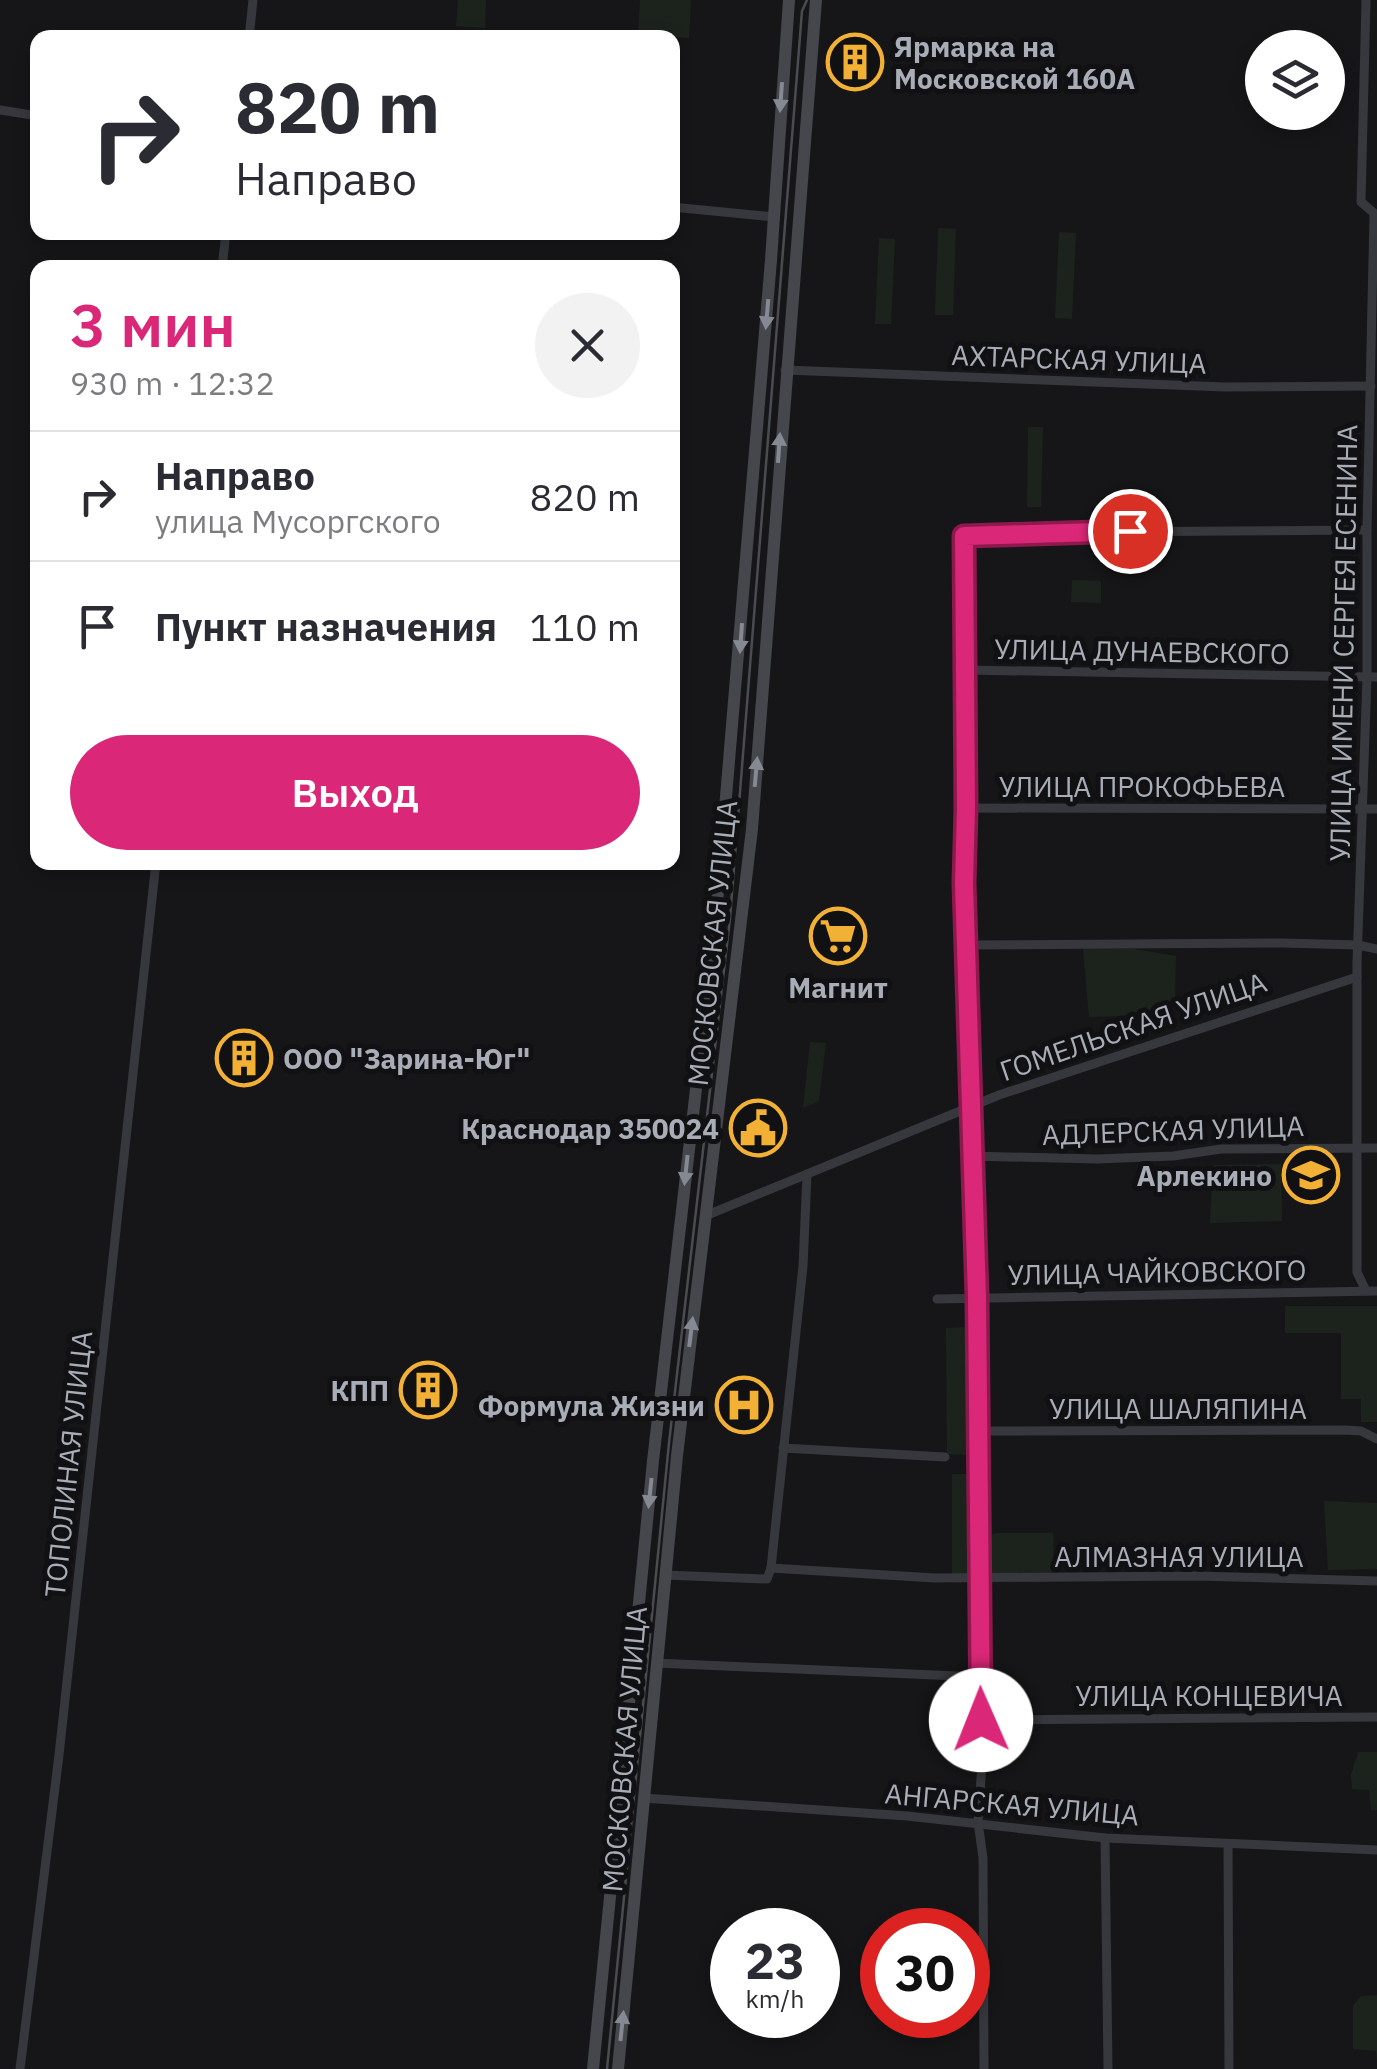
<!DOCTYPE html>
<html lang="ru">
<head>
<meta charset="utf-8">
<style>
  :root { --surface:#fff; --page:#f2f2f3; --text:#2b2b33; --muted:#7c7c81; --line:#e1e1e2; --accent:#db2777 }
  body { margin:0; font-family:"IBM Plex Sans",sans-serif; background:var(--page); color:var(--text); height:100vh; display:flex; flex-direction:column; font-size:38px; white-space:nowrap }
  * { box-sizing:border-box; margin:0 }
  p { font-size:32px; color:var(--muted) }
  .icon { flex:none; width:55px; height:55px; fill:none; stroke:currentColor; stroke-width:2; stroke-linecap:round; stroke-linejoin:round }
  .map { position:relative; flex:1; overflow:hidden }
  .drawer { position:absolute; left:30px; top:260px; width:650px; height:610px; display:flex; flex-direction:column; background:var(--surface); border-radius:20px; box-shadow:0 5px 15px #0003 }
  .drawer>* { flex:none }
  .top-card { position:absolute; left:30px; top:30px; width:650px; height:210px; border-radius:20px; box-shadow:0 5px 15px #0003; background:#fff; color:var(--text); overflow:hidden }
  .buttons { position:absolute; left:1245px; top:30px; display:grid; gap:20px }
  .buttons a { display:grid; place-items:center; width:100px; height:100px; border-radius:50%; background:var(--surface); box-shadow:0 5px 15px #0003; font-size:50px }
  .speed { position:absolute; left:710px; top:1908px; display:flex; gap:20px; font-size:50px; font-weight:700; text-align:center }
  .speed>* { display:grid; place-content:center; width:130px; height:130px; border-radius:50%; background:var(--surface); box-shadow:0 5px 15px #0003; line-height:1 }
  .speed small { font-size:25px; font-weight:400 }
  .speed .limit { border:15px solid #d22; background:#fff; color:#111 }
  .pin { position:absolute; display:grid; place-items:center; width:85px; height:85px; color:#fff; margin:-42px; border:5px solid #fff; border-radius:50%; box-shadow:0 2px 10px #0007 }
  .me { position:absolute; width:110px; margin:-55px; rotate:359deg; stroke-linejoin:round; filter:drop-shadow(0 0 8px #0008) }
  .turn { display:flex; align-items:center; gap:35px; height:210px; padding:0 40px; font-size:45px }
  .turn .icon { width:130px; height:130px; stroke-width:2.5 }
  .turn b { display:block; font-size:70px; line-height:85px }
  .round { display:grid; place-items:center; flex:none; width:105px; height:105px; border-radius:52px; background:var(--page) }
  .head { display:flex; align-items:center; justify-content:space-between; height:170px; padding:0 40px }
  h1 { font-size:60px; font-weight:600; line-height:75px; color:var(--accent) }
  .cta { display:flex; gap:20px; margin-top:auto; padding:20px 40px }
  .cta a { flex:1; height:115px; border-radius:60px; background:var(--accent); color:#fff; font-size:40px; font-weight:600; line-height:115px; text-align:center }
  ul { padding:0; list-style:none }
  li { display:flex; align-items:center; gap:30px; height:130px; padding:0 40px; border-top:2px solid var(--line) }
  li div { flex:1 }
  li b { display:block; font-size:38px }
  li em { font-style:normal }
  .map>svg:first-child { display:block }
  .green { fill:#1c231d }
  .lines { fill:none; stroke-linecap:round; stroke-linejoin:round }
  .street { stroke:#37383d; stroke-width:9 }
  .secondary { stroke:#45474d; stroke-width:12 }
  .tram { stroke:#4a4c52; stroke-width:2.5 }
  .oneway { fill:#858993 }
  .route-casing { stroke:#8e194d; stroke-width:25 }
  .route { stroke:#db2777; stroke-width:18 }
  .labels { text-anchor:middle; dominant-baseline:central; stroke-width:10; stroke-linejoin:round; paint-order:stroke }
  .poi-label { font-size:28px; font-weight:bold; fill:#a8adb8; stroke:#111113; text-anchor:end }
  .street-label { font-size:28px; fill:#a8adb8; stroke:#111113 }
</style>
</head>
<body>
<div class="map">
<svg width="1377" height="2069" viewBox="0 0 1377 2069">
  <rect width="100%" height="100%" fill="#161618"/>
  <g class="green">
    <path d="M458,0H486L485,28L456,26Z"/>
    <path d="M640,0H691L689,38L638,36Z"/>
    <path d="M938,228L956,229L953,315H935Z"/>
    <path d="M1059,232L1076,233L1072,319L1055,318Z"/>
    <path d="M879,238L895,239L891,324H875Z"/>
    <path d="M1028,427H1043L1041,507H1027Z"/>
    <path d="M1072,580L1101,581V603L1071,602Z"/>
    <path d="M1083,949H1135L1176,956L1175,1004L1123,1016L1089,1017Z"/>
    <path d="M810,1042L826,1043L819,1101L803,1108Z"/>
    <path d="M1281,1164L1282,1221L1210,1223L1213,1165Z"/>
    <path d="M1285,1306H1377V1422H1361V1399H1341V1333H1285Z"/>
    <path d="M971,1327L973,1455L947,1454L946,1328Z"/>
    <path d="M952,1474H976L975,1575L952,1574Z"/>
    <path d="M1324,1501L1377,1503V1569L1328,1570Z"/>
    <path d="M995,1533H1053L1054,1560L1058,1567L1043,1578L1001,1577L991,1572L990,1536Z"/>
    <path d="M1358,1752H1377V1810H1371L1369,1790L1352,1789L1351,1775Z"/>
    <path d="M1377,1995V2060L1376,2051L1353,2049V2006L1361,1996Z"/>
  </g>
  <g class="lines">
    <g class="street">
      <path d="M1366,0L1361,202L1374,213L1367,530V677L1357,962V1272L1366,1291"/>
      <path d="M249,38L253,0"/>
      <path d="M0,110L38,116"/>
      <path d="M672,207L775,217"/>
      <path d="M222,268L226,232"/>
      <path d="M785,370L1225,387L1371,386"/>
      <path d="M966,670L1377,677"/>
      <path d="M966,808L1377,809"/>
      <path d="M966,945L1283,943L1358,945L1377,949"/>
      <path d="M970,1156L1097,1159L1173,1156L1221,1149L1377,1148"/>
      <path d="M705,1216L999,1095L1357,977"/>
      <path d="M937,1299L1377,1291"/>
      <path d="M978,1431L1345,1430L1361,1431L1377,1439"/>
      <path d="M783,1448L945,1457"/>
      <path d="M771,1568L935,1578L1195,1576L1377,1581"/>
      <path d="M771,1568L803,1266L807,1174"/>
      <path d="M665,1575L767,1579L771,1568"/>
      <path d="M656,1663L980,1677"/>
      <path d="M981,1720L1377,1717"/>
      <path d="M643,1798L907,1816L1105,1838L1377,1850"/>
      <path d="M1105,1838L1108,2069"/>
      <path d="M1228,1844L1229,2069"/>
      <path d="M20,2069L59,1755L156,862"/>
      <path d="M984,2069L983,1858L978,1822L982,1764V1578L977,1297L970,1156L964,883V536L1082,532L1367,530"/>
    </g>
    <g class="secondary">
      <path d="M593,2069L653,1461L716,916L771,260L789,0"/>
      <path d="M618,2069L677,1456L752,829L816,0"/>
    </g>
    <path class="tram" d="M607,2069L669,1443L730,918L802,11L807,0"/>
  </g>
  <defs><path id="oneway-solid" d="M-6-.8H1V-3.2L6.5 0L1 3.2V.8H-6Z" transform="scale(2.5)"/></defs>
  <g class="oneway">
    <use href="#oneway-solid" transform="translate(781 97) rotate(94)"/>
    <use href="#oneway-solid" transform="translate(767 314) rotate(95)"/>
    <use href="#oneway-solid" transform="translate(779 448) rotate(-86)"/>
    <use href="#oneway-solid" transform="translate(741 638) rotate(94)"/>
    <use href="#oneway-solid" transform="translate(756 772) rotate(-85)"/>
    <use href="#oneway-solid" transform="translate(686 1170) rotate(96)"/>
    <use href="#oneway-solid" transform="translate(691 1332) rotate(-83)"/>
    <use href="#oneway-solid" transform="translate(650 1493) rotate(96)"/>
    <use href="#oneway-solid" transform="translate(622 2026) rotate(-84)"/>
  </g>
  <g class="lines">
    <g class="route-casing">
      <path id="route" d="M981,1720L977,1297L964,883L966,808L964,536L1130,531"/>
    </g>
    <use href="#route" class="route"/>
  </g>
  <defs>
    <g id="building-ring" transform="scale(2.875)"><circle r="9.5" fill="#111113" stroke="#f2b134" stroke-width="1.5"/><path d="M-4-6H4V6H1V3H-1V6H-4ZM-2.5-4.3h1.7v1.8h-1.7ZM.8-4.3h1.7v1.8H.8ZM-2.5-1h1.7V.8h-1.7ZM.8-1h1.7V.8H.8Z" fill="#f2b134"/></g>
    <g id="supermarket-ring" transform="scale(2.875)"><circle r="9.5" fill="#111113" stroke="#f2b134" stroke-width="1.5"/><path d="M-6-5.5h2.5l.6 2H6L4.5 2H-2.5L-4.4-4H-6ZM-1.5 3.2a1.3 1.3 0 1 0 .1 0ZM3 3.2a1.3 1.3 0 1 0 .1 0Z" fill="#f2b134"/></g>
    <g id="civic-ring" transform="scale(2.875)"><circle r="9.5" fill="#111113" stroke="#f2b134" stroke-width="1.5"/><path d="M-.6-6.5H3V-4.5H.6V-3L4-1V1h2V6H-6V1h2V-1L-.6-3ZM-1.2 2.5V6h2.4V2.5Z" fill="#f2b134"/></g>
    <g id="school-ring" transform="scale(2.875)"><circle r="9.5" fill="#111113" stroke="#f2b134" stroke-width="1.5"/><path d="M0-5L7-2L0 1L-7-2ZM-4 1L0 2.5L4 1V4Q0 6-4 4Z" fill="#f2b134"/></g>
    <g id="hospital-ring" transform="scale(2.875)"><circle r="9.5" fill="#111113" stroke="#f2b134" stroke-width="1.5"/><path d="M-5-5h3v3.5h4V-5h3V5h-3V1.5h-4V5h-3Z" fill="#f2b134"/></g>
  </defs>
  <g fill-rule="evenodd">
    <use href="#building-ring" x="855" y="62"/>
    <use href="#supermarket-ring" x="838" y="936"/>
    <use href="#building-ring" x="244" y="1058"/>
    <use href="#civic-ring" x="758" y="1128"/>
    <use href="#school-ring" x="1311" y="1175"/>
    <use href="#building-ring" x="428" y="1390"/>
    <use href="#hospital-ring" x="744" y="1405"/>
  </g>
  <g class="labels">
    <g class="poi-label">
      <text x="894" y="46" text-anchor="start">Ярмарка на<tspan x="894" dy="32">Московской 160А</tspan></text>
      <text x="838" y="987" text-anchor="middle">Магнит</text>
      <text x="283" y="1058" text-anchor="start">ООО "Зарина-Юг"</text>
      <text x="719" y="1128">Краснодар 350024</text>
      <text x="1272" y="1175">Арлекино</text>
      <text x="389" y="1390">КПП</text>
      <text x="705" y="1405">Формула Жизни</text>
    </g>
    <g class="street-label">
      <text transform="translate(1079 359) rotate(2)">АХТАРСКАЯ УЛИЦА</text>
      <text transform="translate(1343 643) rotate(-89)">УЛИЦА ИМЕНИ СЕРГЕЯ ЕСЕНИНА</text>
      <text transform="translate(1142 651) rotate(1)">УЛИЦА ДУНАЕВСКОГО</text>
      <text x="1142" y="786">УЛИЦА ПРОКОФЬЕВА</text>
      <text transform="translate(712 943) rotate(-84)">МОСКОВСКАЯ УЛИЦА</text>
      <text transform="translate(1133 1026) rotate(-19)">ГОМЕЛЬСКАЯ УЛИЦА</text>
      <text transform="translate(1173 1130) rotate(-2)">АДЛЕРСКАЯ УЛИЦА</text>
      <text transform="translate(1157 1272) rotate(-1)">УЛИЦА ЧАЙКОВСКОГО</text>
      <text x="1178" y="1408">УЛИЦА ШАЛЯПИНА</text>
      <text transform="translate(68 1464) rotate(-84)">ТОПОЛИНАЯ УЛИЦА</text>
      <text x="1179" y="1556">АЛМАЗНАЯ УЛИЦА</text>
      <text x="1209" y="1695">УЛИЦА КОНЦЕВИЧА</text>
      <text transform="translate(624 1749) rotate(-85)">МОСКОВСКАЯ УЛИЦА</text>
      <text transform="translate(1012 1804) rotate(5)">АНГАРСКАЯ УЛИЦА</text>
    </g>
  </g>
</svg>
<div class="buttons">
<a><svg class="icon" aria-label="layers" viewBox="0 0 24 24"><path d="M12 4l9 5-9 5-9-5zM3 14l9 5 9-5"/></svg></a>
</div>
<div class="speed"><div>23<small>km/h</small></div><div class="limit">30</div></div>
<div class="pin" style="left:1130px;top:531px;background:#d93025"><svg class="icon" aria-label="arrive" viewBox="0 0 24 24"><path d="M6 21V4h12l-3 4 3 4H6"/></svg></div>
<svg class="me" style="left:981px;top:1720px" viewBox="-20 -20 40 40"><circle r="19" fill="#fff"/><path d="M0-13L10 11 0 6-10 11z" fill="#db2777"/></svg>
<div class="top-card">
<div class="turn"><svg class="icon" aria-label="right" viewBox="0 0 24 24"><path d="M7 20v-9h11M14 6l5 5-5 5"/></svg><div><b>820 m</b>Направо</div></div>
</div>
<section class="drawer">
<div class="head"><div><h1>3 мин</h1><p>930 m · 12:32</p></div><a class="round"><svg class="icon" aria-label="close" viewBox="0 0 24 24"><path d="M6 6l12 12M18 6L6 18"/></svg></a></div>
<ul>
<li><svg class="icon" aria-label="right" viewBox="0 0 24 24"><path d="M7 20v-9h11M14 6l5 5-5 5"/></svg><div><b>Направо</b><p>улица Мусоргского</p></div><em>820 m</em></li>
<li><svg class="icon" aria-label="arrive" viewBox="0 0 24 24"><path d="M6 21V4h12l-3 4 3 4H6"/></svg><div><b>Пункт назначения</b></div><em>110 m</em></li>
</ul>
<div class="cta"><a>Выход</a></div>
</section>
</div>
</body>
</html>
